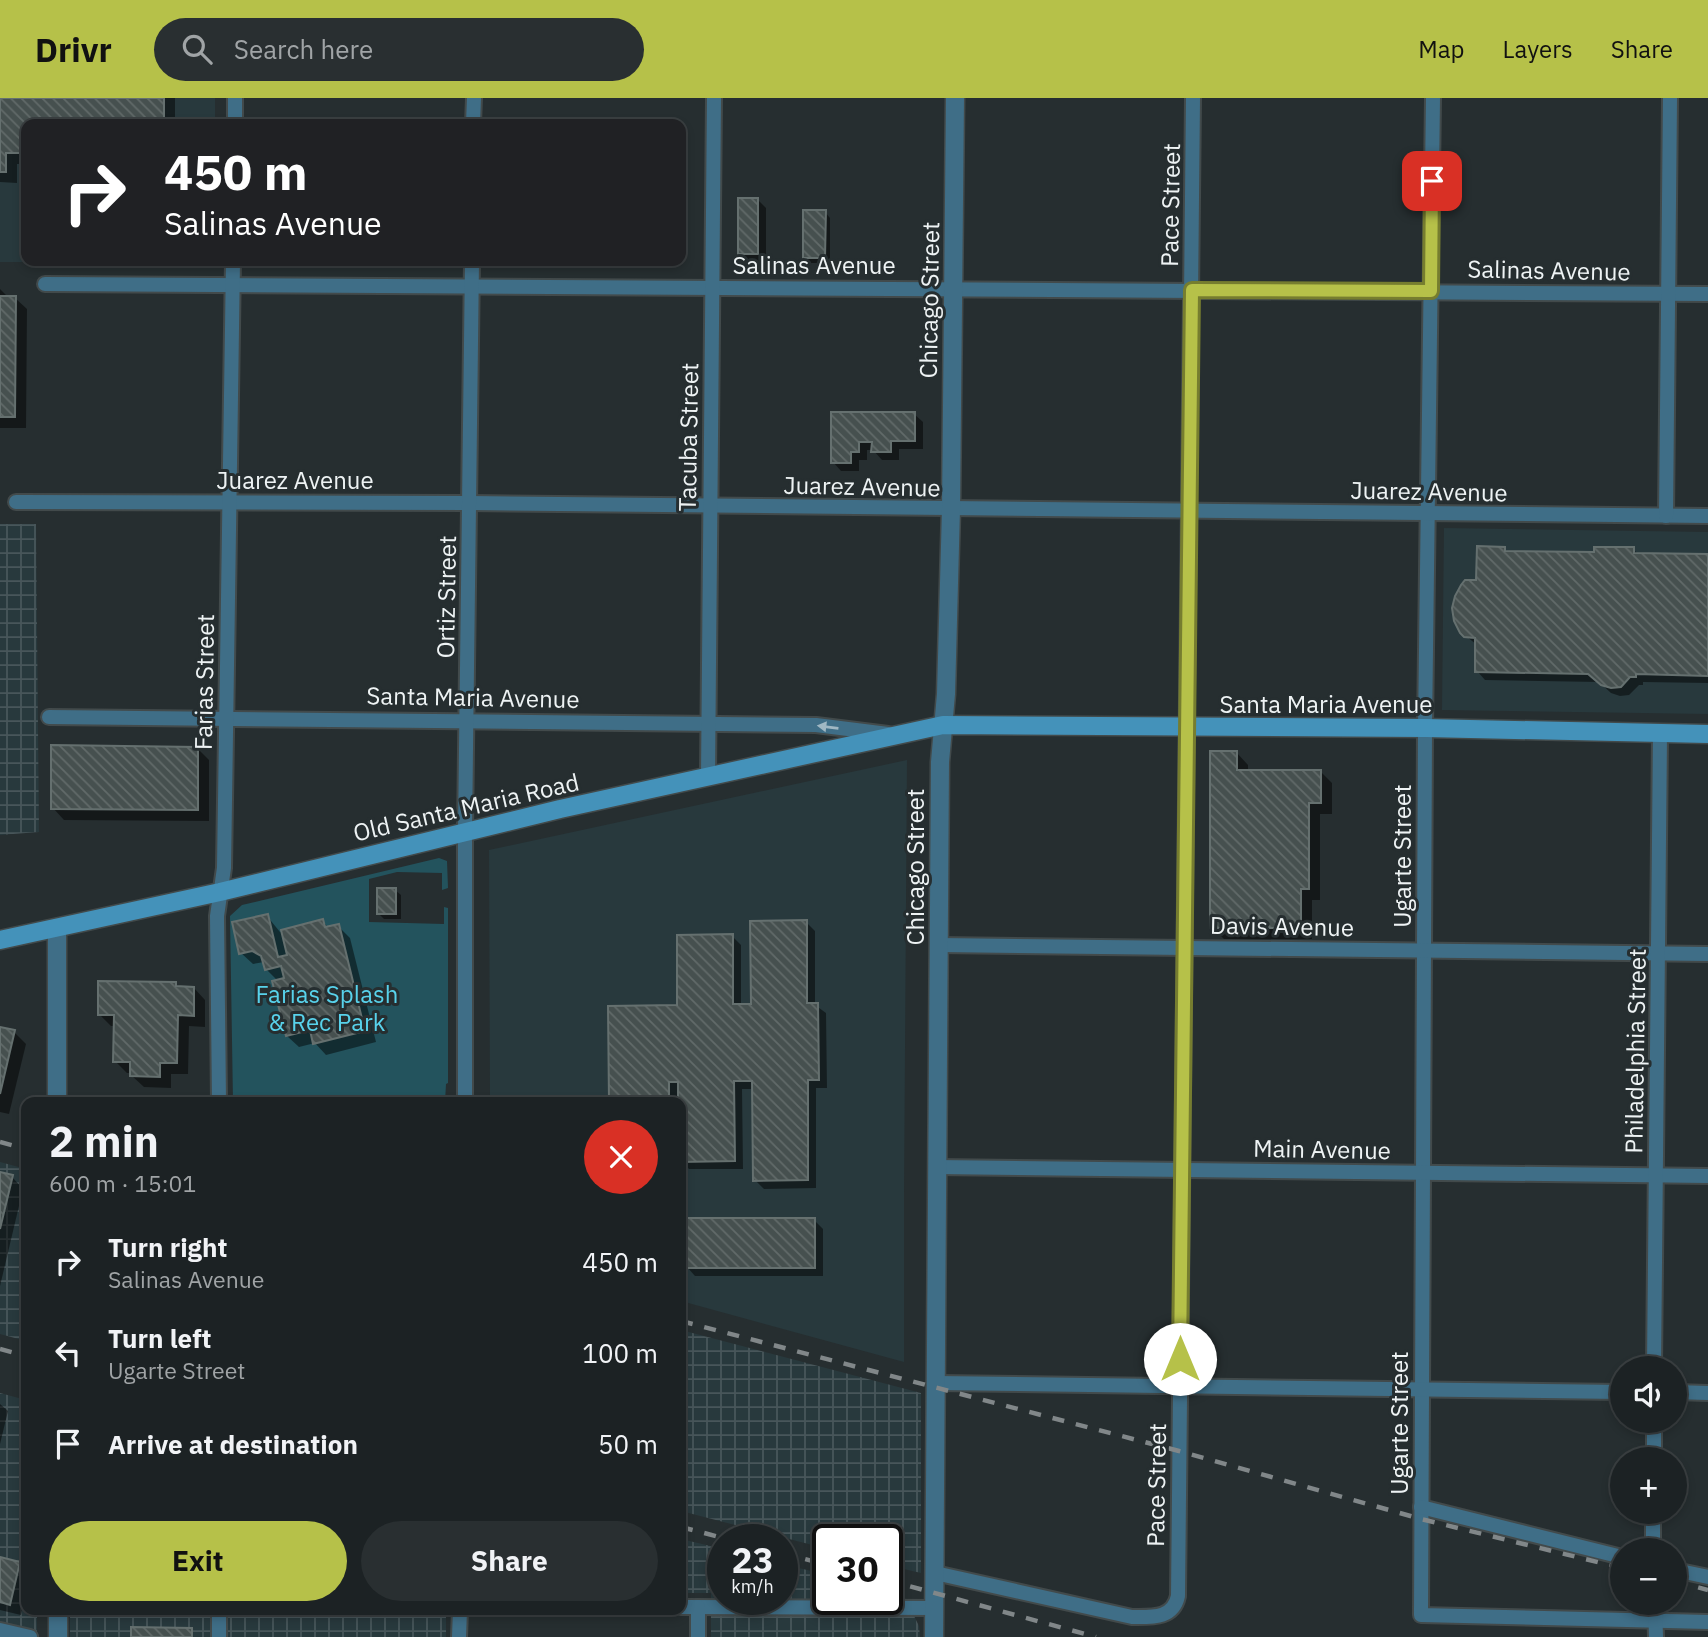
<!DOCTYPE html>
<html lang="en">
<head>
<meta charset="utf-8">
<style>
  :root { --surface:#1c2224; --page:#292f31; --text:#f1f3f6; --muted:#a0a4a6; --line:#3a3f41; --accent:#b6c149 }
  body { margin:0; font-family:"IBM Plex Sans",sans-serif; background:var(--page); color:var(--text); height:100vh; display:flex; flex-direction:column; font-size:26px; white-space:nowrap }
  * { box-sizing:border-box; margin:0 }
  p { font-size:23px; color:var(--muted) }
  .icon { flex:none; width:38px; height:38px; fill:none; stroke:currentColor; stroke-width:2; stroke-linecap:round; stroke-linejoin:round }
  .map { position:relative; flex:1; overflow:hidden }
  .sheet { position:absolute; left:21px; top:999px; width:665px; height:518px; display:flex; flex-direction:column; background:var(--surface); border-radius:14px; box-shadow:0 4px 10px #0003,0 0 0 2px var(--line) }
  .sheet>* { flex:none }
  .hud { position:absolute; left:21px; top:21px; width:665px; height:147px; border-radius:14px; box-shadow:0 4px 10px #0003,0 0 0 2px var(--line); background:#202124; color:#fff; overflow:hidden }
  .fabs { position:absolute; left:1610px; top:1258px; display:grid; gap:14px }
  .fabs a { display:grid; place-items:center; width:77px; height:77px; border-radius:50%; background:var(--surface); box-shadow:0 4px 10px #0003,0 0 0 2px var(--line); font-size:35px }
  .speed { position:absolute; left:707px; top:1426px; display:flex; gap:14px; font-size:35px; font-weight:700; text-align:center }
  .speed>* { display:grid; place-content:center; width:91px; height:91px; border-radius:50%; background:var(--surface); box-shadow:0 4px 10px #0003,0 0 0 2px var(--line); line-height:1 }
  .speed small { font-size:18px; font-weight:400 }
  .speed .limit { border:4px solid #111; border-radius:10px; background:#fff; color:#111 }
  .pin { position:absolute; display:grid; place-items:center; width:60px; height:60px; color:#fff; margin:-30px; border-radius:14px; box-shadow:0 4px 10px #0006 }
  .me { position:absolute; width:77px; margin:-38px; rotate:0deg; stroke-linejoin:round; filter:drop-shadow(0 0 5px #0008) }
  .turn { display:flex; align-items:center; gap:24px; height:147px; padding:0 28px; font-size:32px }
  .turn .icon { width:91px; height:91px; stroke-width:2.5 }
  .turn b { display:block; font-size:49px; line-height:60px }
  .round { display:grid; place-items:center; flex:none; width:74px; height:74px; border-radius:37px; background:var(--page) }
  .summary { display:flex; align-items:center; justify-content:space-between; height:119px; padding:0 28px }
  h1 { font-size:42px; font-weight:700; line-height:52px }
  .cta { display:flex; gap:14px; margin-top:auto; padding:14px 28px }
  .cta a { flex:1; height:80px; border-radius:42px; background:var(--accent); color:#111; font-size:28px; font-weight:700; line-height:80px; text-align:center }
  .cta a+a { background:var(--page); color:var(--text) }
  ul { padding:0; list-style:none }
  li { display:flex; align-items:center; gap:21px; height:91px; padding:0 28px }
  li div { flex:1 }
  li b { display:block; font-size:26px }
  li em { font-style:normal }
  header { display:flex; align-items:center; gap:42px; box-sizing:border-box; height:98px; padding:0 35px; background:var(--accent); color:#111 }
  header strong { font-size:33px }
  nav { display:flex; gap:38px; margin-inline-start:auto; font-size:24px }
  .search { width:490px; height:63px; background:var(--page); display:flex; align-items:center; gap:18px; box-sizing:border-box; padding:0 24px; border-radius:38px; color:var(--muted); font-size:26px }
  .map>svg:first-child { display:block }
  .built { fill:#28393d }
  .industrial { fill:url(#industrial-grid) }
  .park { fill:#23535d }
  .shadow { fill:#0007 }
  .building { fill:url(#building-back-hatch); stroke:#65706f; stroke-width:2 }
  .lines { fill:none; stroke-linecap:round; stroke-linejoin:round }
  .minor-casing { stroke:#424a4b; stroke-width:18 }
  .tertiary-casing { stroke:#424a4b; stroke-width:21 }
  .secondary-casing { stroke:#424a4b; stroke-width:21 }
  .minor { stroke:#3f6e87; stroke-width:14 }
  .tertiary { stroke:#3f6e87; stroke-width:18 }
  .secondary { stroke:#4492ba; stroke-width:18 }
  .rail { stroke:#818789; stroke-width:4.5; stroke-dasharray:12 12; stroke-linecap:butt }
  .oneway { fill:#9fb7c3 }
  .route-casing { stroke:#767d2f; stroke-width:18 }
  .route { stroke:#b6c149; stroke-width:12 }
  .labels { text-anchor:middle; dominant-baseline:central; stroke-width:6; stroke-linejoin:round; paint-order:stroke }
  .street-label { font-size:24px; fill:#eef3f4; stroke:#262e30 }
  .park-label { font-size:24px; fill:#58d2eb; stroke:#262e30 }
</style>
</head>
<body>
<header>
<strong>Drivr</strong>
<div class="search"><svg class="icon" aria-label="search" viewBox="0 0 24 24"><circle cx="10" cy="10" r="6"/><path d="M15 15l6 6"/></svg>Search here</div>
<nav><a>Map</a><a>Layers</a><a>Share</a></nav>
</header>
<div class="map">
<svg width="1708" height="1539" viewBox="0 0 1708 1539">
  <defs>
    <pattern id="industrial-grid" width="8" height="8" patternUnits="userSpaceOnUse" patternTransform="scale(1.75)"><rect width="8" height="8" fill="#28393d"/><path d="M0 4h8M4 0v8" fill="none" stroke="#48565a"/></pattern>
    <pattern id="building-back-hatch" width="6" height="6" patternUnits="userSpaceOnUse" patternTransform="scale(1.75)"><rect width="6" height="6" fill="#46504f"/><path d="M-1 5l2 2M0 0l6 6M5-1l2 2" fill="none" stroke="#616a69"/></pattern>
  </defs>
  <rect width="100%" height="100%" fill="#262e30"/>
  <g class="built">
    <path d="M0,0H215V26H26V163L40,164H0Z"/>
    <path d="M1444,430L1708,434V616L1442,612Z"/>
    <path d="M907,662L904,1096V1264L681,1203V1004H490L489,752Z"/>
  </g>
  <g class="industrial">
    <path d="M0,426H36L39,734L0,737Z"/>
    <path d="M0,1064L26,1071V1243L0,1236Z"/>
    <path d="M681,1232L921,1295V1475L887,1467V1442H828V1451L681,1413Z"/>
    <path d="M0,1295L26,1302V1512H37V1539H0Z"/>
    <path d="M681,1441L723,1451V1502H782V1466L828,1477V1502H887V1492L903,1496L919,1528L920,1539H711V1495H681Z"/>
    <rect x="70" y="1512" width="376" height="27"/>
  </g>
  <path class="park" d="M439,760L447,763L448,790L442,792V775L397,774L369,781V824L444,826V809L448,810V985L446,986L445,1004H233L230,818L242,807Z"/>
  <g class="shadow">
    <path d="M0,0H175V26H26V66H17V85L0,84Z"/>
    <path d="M758,102L766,110V164H748L739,155Z"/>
    <path d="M825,114L830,120V165H810L805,159Z"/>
    <path d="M0,191L9,200H15L27,211L26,330H0Z"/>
    <path d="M833,315L914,316L923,324V351H899V362H882L873,352H867V362H859V373H841L833,364Z"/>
    <path d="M1504,450L1508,455L1595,456L1633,451L1639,457L1708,458V585L1643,584V587H1639L1629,597L1620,598L1611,595L1599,584L1485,582L1477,573V547L1466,538L1478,484Z"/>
    <path d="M197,650L209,662V723L64,722L53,710Z"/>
    <path d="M1237,655L1248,667V673H1320L1332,685V716H1320V802H1312V841H1224L1212,829Z"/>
    <path d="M395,792L401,797V821H384L379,816Z"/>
    <path d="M267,818L280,834L322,823L329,830L338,828L350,840L376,944L326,957L315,945L299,949L287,938L278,883L266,871L264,864L253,866L241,855Z"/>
    <path d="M806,824L815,833V907L826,915L827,990H816V1090L764,1091L755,1082L754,991H742L743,1071H689L681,1063V1004H611L610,909H679L732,838L741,847V908H753Z"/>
    <path d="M175,886L179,890H194L205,902V929L189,928L188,976H171V990L144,989L132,978V975H127L115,963V928H111L99,916Z"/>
    <path d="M0,931L14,934L26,946L9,1016L0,1014Z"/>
    <path d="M0,1076L12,1079L23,1091L0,1188Z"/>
    <path d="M814,1122L823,1131V1178H695L687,1169Z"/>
    <path d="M0,1306L8,1313L0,1346Z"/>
    <path d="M0,1461L19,1466L26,1473V1496L21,1517L0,1512Z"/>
  </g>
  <g class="building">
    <path d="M0,0H164V26H26V55H6V74H0Z"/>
    <rect x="738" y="100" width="20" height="56"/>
    <path d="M803,112H826L825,160H803Z"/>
    <path d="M0,198H16L15,319H0Z"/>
    <path d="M831,314H915V343H891V354H871L872,344H859V354H851V365H831Z"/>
    <path d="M1477,448L1505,449V453L1594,454V449H1634V455L1708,456V578L1636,576V579H1630L1621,589L1611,590L1601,587L1588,576L1475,574V540L1464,539L1460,535L1454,523L1452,510L1455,498L1461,487L1465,482H1476Z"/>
    <path d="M51,647L198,649V712L51,711Z"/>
    <path d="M1210,653H1237V672H1321V705H1309V791H1301V830H1210Z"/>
    <rect x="377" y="790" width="19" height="26"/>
    <path d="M268,816L278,859L287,857L281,832L323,821L325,829L339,826L365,933L313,946L310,932L286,938L272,883L284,880L281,868L265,872L261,858L252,853L239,856L232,824Z"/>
    <path d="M807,822V905H818L819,982H808V1082L753,1083L752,983H734L735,1063L681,1064V1004H678V984H669V1004H609L608,908L677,907V837L733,836V906H751L750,823Z"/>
    <path d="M98,883L176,884V888L194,889V918L178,917L177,965H160V979L130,978V964H113L114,917H98Z"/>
    <path d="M0,929L15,932L0,996Z"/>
    <path d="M0,1074L13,1077L0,1131Z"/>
    <rect x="685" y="1120" width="130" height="50"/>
    <path d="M0,1459L20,1464L10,1507L0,1504Z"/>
    <path d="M131,1529L192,1530V1539H131Z"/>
  </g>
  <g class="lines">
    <g class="minor-casing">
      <g id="minor">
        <path d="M1433,0L1425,630L1421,1517L1708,1524"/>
        <path d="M235,26V0"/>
        <path d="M473,26L474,0"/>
        <path d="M45,186L1708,196"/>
        <path d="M16,404L470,405L1708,418"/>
        <path d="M1666,418L1670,0"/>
        <path d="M49,619L816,627L888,636"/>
        <path d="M708,678L714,0"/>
        <path d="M939,847L1708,856"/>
        <path d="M219,1004L217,818L224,770L233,163"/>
        <path d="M465,1004V733L472,163"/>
        <path d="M936,1069L1708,1078"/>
        <path d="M1654,1270L1660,636"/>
        <path d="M936,1285L1622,1294"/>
        <path d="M1675,1294L1708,1295"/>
        <path d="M1654,1362V1323"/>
        <path d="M1421,1409L1622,1459"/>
        <path d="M1653,1452V1414"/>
        <path d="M1675,1472L1708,1479"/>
        <path d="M935,1475L1132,1519C1152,1519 1173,1521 1178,1498L1193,0"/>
        <path d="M1655,1505L1656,1539"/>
        <path d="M681,1509L934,1510"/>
        <path d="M0,1532L30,1539"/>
        <path d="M219,1539V1512"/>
        <path d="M459,1539L460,1512"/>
        <path d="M698,1539V1509"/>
      </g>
    </g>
    <g class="tertiary-casing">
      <g id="tertiary">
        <path d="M57,830V1004"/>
        <path d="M58,1512V1539"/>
        <path d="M934,1539L940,664L946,596L951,411L955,0"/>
      </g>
    </g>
    <g class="secondary-casing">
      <path id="secondary" d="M0,842L220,794L560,711L943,627L1425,630L1708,636"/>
    </g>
    <use href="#minor" class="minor"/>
    <use href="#tertiary" class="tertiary"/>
    <use href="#secondary" class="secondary"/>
    <g class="rail">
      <path d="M0,1044L26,1051"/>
      <path d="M681,1223L1179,1353L1421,1421L1622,1470"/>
      <path d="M0,1251L26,1258"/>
      <path d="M681,1429L731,1442"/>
      <path d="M782,1455L828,1467"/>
      <path d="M887,1482L1096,1539"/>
      <path d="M1675,1483L1708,1492"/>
    </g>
  </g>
  <defs><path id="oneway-solid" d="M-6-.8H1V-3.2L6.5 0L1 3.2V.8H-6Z" transform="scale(1.75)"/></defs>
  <use class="oneway" href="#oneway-solid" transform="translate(828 629) rotate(-173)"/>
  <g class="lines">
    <g class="route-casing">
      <path id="route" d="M1180,1261L1192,192L1431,193L1432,83"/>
    </g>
    <use href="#route" class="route"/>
  </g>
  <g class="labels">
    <g class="street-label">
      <text transform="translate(1170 107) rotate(-89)">Pace Street</text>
      <text x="814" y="167">Salinas Avenue</text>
      <text transform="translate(1549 172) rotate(1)">Salinas Avenue</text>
      <text transform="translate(929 202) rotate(-89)">Chicago Street</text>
      <text transform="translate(688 339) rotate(-89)">Tacuba Street</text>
      <text x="295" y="382">Juarez Avenue</text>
      <text transform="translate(862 388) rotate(1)">Juarez Avenue</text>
      <text transform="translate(1429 393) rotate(1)">Juarez Avenue</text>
      <text transform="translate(446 499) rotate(-89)">Ortiz Street</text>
      <text transform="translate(204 584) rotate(-89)">Farias Street</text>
      <text transform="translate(473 599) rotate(1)">Santa Maria Avenue</text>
      <text x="1326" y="606">Santa Maria Avenue</text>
      <text transform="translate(466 709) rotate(-13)">Old Santa Maria Road</text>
      <text transform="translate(1402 758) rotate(-90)">Ugarte Street</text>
      <text transform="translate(915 769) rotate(-90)">Chicago Street</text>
      <text transform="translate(1282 828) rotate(1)">Davis Avenue</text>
      <text transform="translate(1635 953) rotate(-89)">Philadelphia Street</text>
      <text transform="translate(1322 1051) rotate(1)">Main Avenue</text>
      <text transform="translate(1399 1325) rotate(-90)">Ugarte Street</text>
      <text transform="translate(1156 1387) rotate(-89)">Pace Street</text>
    </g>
    <g class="park-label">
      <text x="327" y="896">Farias Splash<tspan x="327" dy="28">&amp; Rec Park</tspan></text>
    </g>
  </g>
</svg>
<div class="fabs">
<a><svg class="icon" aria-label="sound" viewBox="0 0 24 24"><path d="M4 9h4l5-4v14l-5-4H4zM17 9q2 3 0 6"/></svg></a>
<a>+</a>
<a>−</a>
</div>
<div class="speed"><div>23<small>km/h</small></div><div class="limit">30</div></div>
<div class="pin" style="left:1432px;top:83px;background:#d93025"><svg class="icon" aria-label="arrive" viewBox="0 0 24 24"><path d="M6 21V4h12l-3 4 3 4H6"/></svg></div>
<svg class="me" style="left:1180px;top:1261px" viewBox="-20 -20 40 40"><circle r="19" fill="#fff"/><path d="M0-13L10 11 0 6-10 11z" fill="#b6c149"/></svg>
<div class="hud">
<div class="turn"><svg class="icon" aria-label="right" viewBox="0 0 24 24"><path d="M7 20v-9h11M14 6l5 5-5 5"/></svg><div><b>450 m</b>Salinas Avenue</div></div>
</div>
<section class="sheet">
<div class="summary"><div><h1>2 min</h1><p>600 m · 15:01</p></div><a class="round" style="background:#d93025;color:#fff"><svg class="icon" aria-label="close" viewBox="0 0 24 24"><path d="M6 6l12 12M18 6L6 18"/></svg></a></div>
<ul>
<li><svg class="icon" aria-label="right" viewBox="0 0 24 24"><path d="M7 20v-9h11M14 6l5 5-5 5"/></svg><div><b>Turn right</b><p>Salinas Avenue</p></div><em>450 m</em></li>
<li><svg class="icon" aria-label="left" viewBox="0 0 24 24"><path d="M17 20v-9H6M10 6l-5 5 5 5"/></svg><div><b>Turn left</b><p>Ugarte Street</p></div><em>100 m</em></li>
<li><svg class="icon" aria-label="arrive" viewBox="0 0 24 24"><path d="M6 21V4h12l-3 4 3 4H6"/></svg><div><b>Arrive at destination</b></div><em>50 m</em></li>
</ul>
<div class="cta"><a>Exit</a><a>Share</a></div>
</section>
</div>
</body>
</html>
